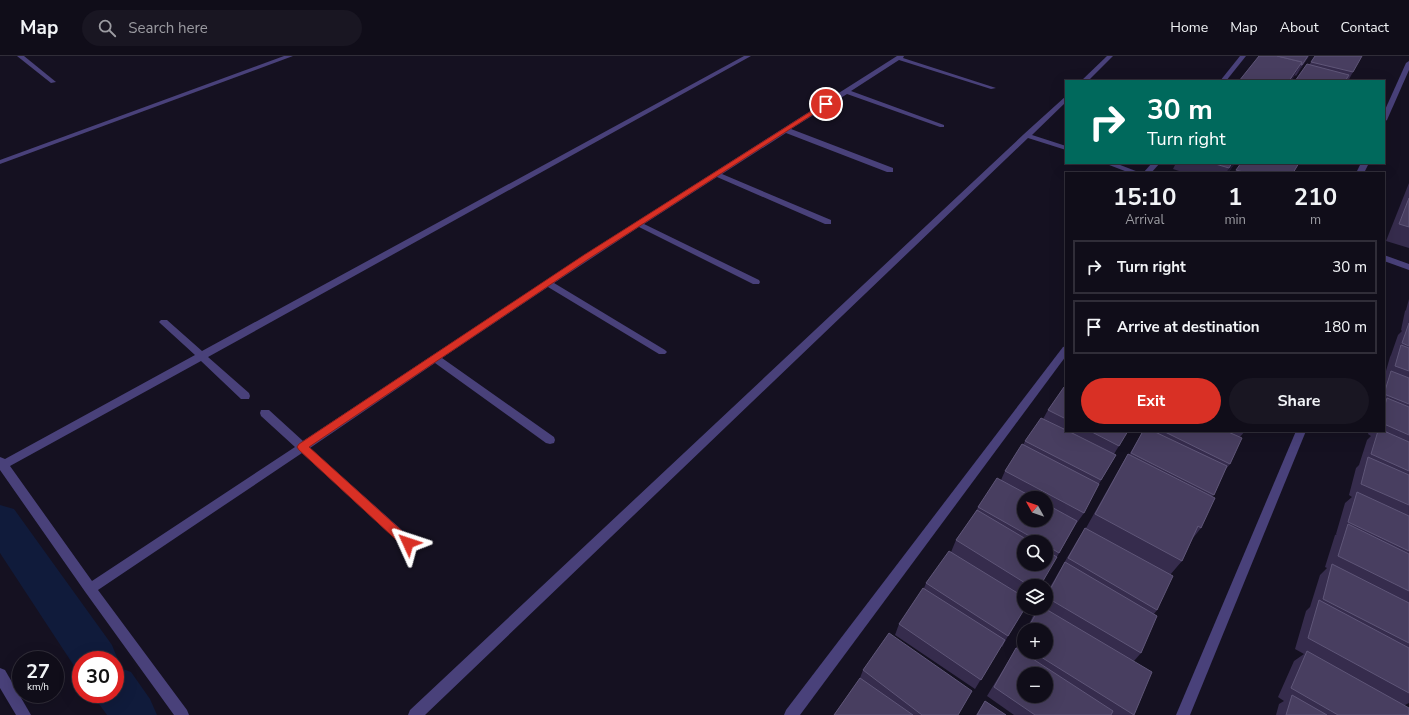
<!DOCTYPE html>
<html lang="en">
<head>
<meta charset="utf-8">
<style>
  :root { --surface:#100d19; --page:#191622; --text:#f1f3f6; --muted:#9c9ca2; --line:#302d38; --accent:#d93025 }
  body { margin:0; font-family:"Nunito Sans",sans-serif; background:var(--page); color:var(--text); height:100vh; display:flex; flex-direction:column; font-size:15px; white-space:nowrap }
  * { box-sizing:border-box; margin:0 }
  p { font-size:13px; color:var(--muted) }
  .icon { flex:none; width:22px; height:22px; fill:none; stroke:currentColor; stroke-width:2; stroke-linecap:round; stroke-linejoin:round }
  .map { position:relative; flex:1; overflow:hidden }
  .details { position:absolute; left:1065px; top:116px; width:320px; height:260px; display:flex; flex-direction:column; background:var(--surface); border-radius:0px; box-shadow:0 4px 16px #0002,0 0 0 1px var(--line) }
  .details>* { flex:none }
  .guide { position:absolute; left:1065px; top:24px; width:320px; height:84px; border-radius:0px; box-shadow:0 4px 16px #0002,0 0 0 1px var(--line); background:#00695c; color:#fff; overflow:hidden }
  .needle { width:26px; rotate:310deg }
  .controls { position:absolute; left:1017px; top:435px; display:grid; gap:8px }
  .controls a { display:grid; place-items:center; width:36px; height:36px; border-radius:50%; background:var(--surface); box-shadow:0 4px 16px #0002,0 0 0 1px var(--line); font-size:20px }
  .speed { position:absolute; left:12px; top:595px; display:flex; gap:8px; font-size:20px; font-weight:700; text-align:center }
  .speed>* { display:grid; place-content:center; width:52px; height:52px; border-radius:50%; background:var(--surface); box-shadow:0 4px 16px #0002,0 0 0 1px var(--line); line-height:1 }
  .speed small { font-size:10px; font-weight:400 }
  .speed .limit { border:6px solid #d22; background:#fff; color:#111 }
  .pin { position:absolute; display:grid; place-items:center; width:34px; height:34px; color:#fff; margin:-17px; border:2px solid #fff; border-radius:50%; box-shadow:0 1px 4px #0007 }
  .me { position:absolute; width:44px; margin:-22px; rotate:312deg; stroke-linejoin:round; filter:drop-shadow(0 0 3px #0008) }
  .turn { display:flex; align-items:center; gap:14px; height:84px; padding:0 16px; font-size:18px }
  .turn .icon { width:52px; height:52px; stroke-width:2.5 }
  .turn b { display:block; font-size:28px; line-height:34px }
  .eta { display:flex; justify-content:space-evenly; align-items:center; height:68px; text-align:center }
  .eta b { font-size:24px; font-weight:700; line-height:28px }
  .button { display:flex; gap:8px; margin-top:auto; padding:8px 16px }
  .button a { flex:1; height:46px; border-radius:24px; background:var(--accent); color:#fff; font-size:16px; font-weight:700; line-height:46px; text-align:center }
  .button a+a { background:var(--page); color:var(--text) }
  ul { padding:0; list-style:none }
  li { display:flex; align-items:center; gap:12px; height:54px; margin:0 8px 6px; padding:0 8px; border:2px solid var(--line); border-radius:0px }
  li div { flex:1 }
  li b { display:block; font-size:15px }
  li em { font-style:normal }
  header { display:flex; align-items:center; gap:24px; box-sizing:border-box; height:56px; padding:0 20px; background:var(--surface); border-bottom:1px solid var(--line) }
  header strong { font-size:19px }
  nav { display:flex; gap:22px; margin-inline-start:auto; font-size:14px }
  .search { width:280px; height:36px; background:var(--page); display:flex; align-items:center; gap:10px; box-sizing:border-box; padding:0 14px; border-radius:22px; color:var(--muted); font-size:15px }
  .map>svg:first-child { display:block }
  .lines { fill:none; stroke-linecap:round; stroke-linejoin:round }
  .canal { fill:#101b3b; fill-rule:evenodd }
  .service { fill:#49417a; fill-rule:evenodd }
  .minor { fill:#49417a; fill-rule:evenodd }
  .wall { fill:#362c4d; fill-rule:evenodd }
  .shaded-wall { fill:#211934 }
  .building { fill:#483e60; stroke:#5f5678; fill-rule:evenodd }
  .route { fill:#d93025; stroke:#8d1f18 }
</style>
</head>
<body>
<header>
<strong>Map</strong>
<div class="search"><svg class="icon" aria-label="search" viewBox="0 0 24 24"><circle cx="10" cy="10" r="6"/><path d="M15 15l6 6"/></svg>Search here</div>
<nav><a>Home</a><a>Map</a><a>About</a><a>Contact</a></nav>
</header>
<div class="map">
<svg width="1409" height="659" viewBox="0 0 1409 659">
  <rect width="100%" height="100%" fill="#151121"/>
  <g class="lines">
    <path class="canal" d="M0,449L14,453L112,589L118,604L115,610L131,616L150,643L157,659H107L99,648L95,638H115V604H81L80,619L0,497Z"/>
    <path class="service" d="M17,0H24L56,26L51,27Z"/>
    <g class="minor">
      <path d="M284,0H293L0,108V104Z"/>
      <path d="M744,0H751L208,301L249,337L250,340L249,343H241L201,305L10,410L92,525L295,391L261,360L260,357L261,354H269L303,385L584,199L897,0H904L903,2L996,32L991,33L899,4L851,35L944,69V71H940L847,38L791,73L893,112V116H887L786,77L722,118L831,164V168H825L717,121L644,168L759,224L760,226L759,228H753L639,171L554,227L665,294L667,296L665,298H659L548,231L442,302L554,381L555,384L554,387L550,388L546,387L435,307L310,392L412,483L414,487L412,491L408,492L404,491L302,397L98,534L187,654L189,659H174L86,537L0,414V401L5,403L195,299L161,268L159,266L161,264H167L202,295Z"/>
      <path d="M1107,0H1113L1088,25H1081Z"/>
      <path d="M1240,0H1246L1226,25H1220Z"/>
      <path d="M1409,5V14L1387,64L1384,66V56L1406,7Z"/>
      <path d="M1066,40V46L1032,79L1066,90V94L1028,82L425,659H408L410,654L1024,78Z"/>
      <path d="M1104,107H1115L1141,117H1130Z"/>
      <path d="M1152,107H1160L1151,117H1143Z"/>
      <path d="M1361,107H1369L1364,117H1356Z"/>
      <path d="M1384,199L1409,208V214L1384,205Z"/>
      <path d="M1066,290V300L800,659H784L786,654L1063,291Z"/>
      <path d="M1296,375H1306L1190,659H1176Z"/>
      <path d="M0,612L5,614L31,659H16L0,632Z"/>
    </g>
  </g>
  <g class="wall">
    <path d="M1259,0H1309L1296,20L1295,19L1291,25Z"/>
    <path d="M1315,0L1353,16L1348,25H1295L1309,9Z"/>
    <path d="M1176,107H1235L1228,117H1185L1173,113Z"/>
    <path d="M1236,114L1293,117H1234Z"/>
    <path d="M1409,127V192L1386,185Z"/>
    <path d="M1409,243V647L1405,649L1409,659H1276L1279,648L1284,645L1278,641L1294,605L1304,598L1295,593L1306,555L1310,551L1320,519L1327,512L1325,511L1335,479L1337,478H1336L1345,447L1352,441L1349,439L1356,412L1359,409L1367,384L1371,380L1368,378L1369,375H1384V323L1385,322H1384L1390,301L1391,299L1398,279L1402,275L1401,274L1405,255L1406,254Z"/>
    <path d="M1066,329V375H1128L1114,398L1116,399L1099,428L1084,457L1076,468L1040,530H1024V552L1008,580L1002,591L1001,590L975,633L895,579L899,568L924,532L926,527L951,496L956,484L975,457L978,451L1001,424L1005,415L1023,389L1025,385L1043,363L1048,354ZM1024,442H1046V464ZM1024,486H1046V508Z"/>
    <path d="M1143,375H1245L1240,381L1230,408L1225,414L1214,439L1212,440L1201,472L1193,482L1182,505L1170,519L1157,554L1154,558L1141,597L1134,605V659H1014L987,640L1015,594L1024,577V596H1046V574H1026L1033,560L1039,552H1046V538L1078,483L1086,472L1118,415L1128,398L1129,399Z"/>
    <path d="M863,614L958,659H834L860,622Z"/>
    <path d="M985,645L1006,659H976Z"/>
  </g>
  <g class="shaded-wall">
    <path d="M1308,0H1309L1296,20L1302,9Z"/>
    <path d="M1302,6L1291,25H1289Z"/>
    <path d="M1232,107H1235L1228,117H1226Z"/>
  </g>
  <g class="building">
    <path d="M1259,0H1277L1302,6L1289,25H1239Z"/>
    <path d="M1277,0H1308L1302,9H1301L1302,6Z"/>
    <path d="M1315,0H1362L1353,16L1311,6Z"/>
    <path d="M1307,8L1349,19L1345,25H1295Z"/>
    <path d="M1212,107H1232L1229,112Z"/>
    <path d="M1241,107H1299L1293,117H1247L1236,114Z"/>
    <path d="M1409,142V171L1399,168Z"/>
    <path d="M1409,267V290L1402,287Z"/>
    <path d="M1401,289L1409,292V315L1395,310Z"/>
    <path d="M1391,315L1409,322V348L1384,338Z"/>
    <path d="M1064,331L1066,332V363L1048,354Z"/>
    <path d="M1387,342L1409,351V379L1384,368V352Z"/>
    <path d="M1041,362L1066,374V375H1068L1116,399L1101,424L1025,385Z"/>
    <path d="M1090,375H1128L1119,390Z"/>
    <path d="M1143,375H1153L1227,410L1214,439L1131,397Z"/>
    <path d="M1163,375H1226L1242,382L1230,408Z"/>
    <path d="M1378,375H1384L1409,386V415L1371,398Z"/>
    <path d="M1022,388L1099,428L1084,457L1005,415Z"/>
    <path d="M1128,398L1215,442L1201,472L1198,470L1182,505L1095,458Z"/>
    <path d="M1368,401L1409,419V449L1361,428Z"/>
    <path d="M997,422L1034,442H1024V464H1046V448L1077,465L1059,497L1046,489V486H1040L978,451Z"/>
    <path d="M1357,436L1409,460V495L1348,466Z"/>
    <path d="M977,454L1031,486H1024V508H1046V495L1057,501L1040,530H1030L956,484Z"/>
    <path d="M1348,468L1409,498V535L1338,500Z"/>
    <path d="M1085,472L1173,520L1157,554L1068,502Z"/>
    <path d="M949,495L1024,541V552H1025L1008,580L926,527Z"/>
    <path d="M1065,506L1157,560L1141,597L1046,541Z"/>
    <path d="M1332,508L1409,547V587L1323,543Z"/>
    <path d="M923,532L1005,584L981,624L899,568Z"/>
    <path d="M1319,544L1409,592V637L1308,582Z"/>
    <path d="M1039,552H1044L1152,616L1134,659L1033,596H1046V574H1027Z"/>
    <path d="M889,577L972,635L958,659H922L863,614Z"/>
    <path d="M1024,580V590L1020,588Z"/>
    <path d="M1016,592L1113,655L1111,659H1035L994,631ZM1024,618H1046V640H1024Z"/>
    <path d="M1307,595L1409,652V659H1338L1291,632Z"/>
    <path d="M860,622L913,659H834Z"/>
    <path d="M1292,639L1327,659H1286Z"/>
    <path d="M985,645L1006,659H977Z"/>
  </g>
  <path class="route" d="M824,47L829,48L590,202L309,391L412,484L413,487L412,491L408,492L404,491L299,394L297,391L299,388L584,199Z"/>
</svg>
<div class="controls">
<a><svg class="needle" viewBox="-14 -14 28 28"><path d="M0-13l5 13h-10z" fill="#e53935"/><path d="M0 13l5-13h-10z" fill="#9c9ca2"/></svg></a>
<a><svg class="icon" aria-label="search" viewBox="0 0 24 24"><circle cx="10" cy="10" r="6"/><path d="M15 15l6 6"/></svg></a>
<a><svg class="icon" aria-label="layers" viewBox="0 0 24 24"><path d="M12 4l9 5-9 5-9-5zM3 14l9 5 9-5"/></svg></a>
<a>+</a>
<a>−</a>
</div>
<div class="speed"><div>27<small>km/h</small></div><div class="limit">30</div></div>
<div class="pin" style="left:826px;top:48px;background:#d93025"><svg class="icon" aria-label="arrive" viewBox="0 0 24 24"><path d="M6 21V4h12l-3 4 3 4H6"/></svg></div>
<svg class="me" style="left:408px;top:487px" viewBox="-20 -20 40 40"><path d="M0-17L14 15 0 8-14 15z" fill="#d93025" stroke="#fff" stroke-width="4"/></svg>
<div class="guide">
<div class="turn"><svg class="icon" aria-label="right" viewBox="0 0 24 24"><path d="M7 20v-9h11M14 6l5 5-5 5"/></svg><div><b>30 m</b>Turn right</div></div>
</div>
<section class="details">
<div class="eta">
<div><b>15:10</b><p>Arrival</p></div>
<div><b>1</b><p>min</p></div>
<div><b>210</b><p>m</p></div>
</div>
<ul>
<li><svg class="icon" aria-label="right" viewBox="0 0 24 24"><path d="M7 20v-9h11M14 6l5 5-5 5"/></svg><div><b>Turn right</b></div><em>30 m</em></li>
<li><svg class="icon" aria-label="arrive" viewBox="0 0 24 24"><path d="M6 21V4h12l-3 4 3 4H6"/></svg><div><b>Arrive at destination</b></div><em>180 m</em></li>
</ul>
<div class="button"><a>Exit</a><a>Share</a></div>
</section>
</div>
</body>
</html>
